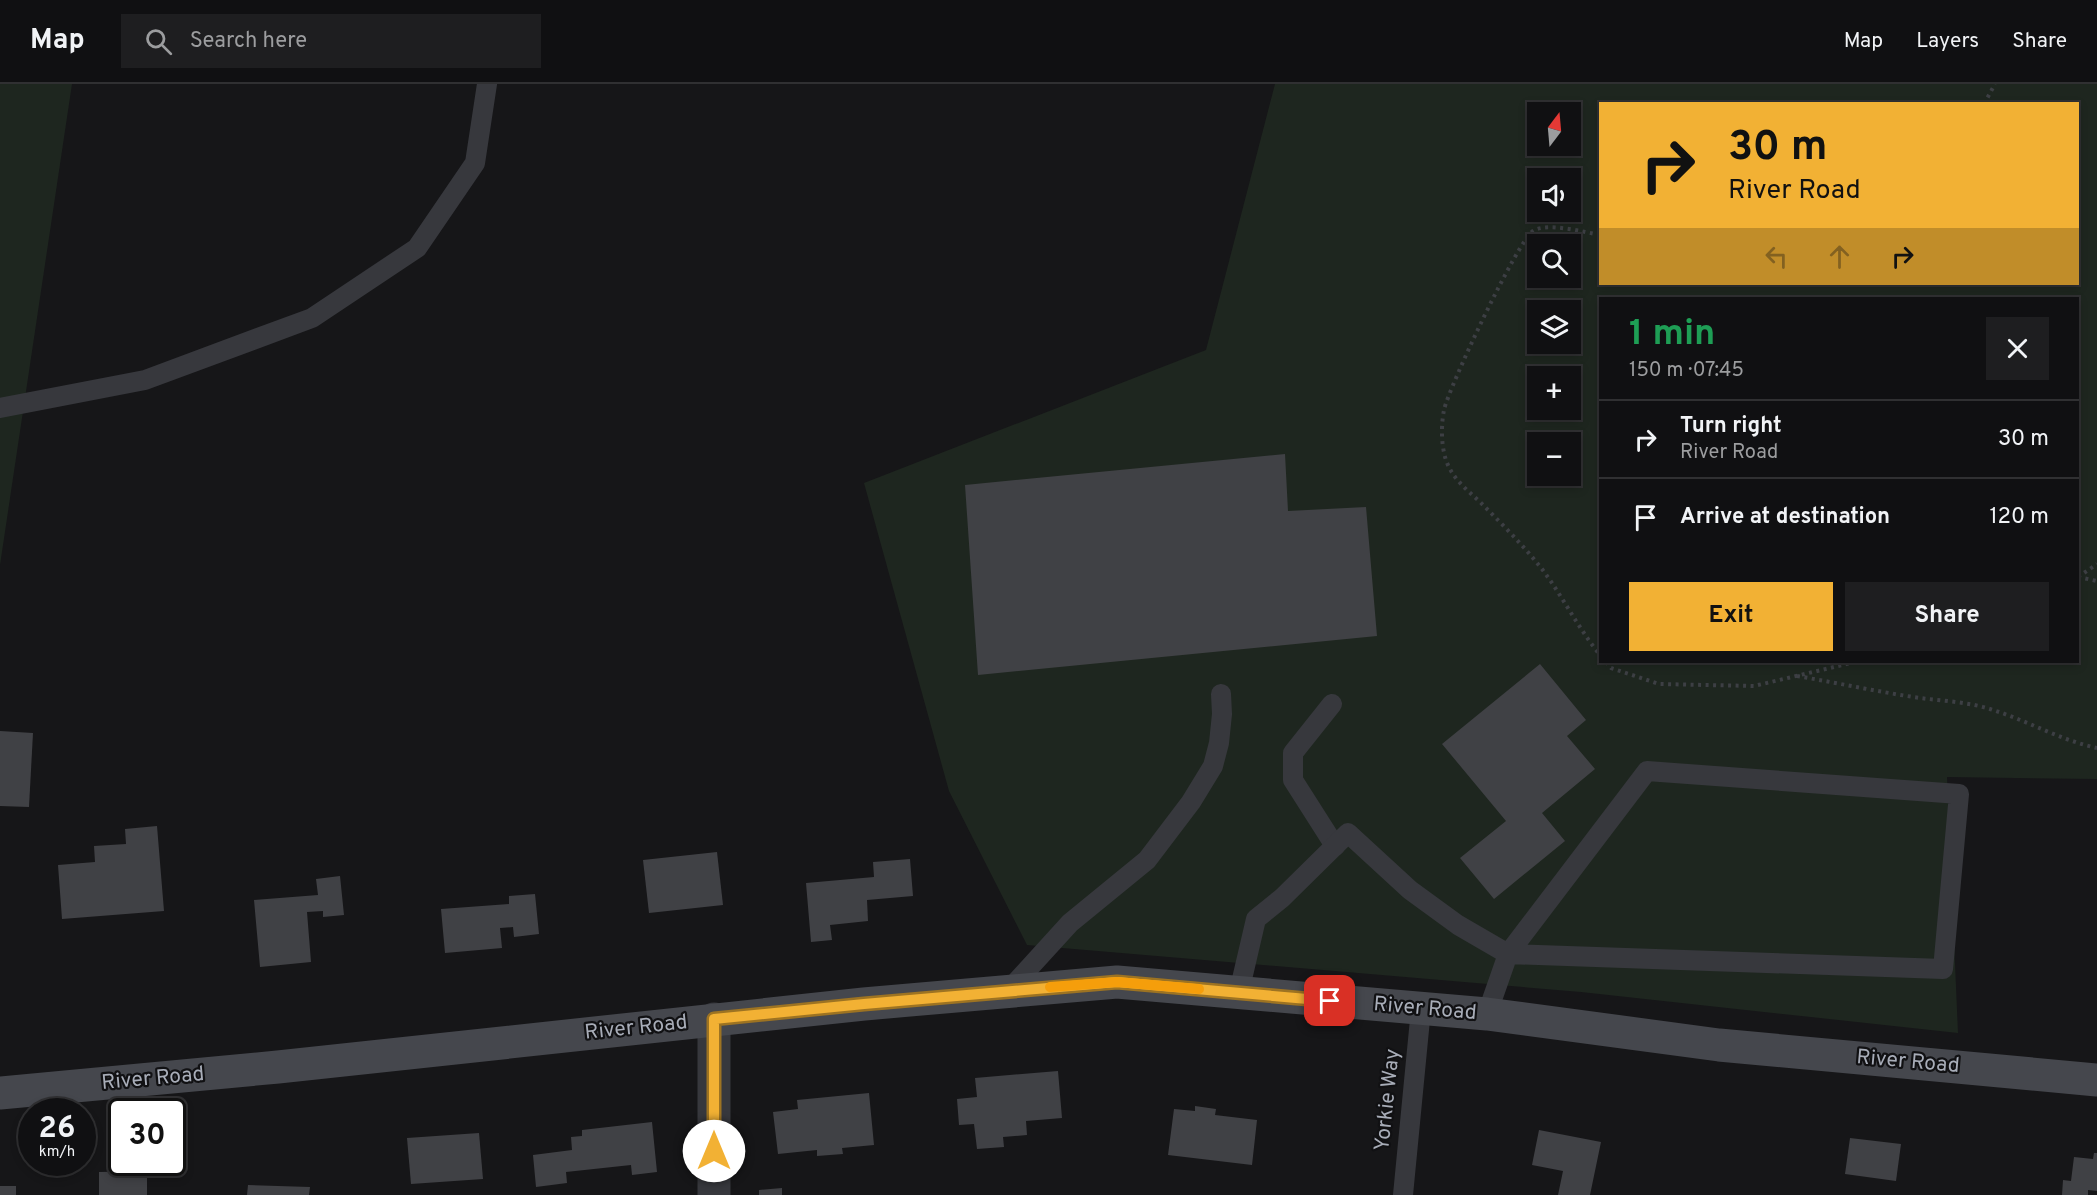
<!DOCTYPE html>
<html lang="en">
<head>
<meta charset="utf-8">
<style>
  :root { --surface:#101012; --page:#1e1e20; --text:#f1f3f6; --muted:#9c9d9f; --line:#303032; --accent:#f2b134 }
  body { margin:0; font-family:Overpass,sans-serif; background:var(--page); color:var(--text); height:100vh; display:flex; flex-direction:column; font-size:22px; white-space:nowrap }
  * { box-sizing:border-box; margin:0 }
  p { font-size:20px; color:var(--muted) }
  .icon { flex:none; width:33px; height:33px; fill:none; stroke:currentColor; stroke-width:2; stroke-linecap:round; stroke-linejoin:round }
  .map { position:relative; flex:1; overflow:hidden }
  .sheet { position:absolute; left:1599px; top:213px; width:480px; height:366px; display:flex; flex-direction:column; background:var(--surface); border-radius:0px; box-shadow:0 3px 9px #0003,0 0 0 2px var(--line) }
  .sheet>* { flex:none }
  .hud { position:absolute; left:1599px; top:18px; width:480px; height:183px; border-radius:0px; box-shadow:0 3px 9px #0003,0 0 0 2px var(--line); background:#f2b134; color:#111; overflow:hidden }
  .needle { width:39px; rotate:16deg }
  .fabs { position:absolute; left:1527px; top:18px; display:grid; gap:12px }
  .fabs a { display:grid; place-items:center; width:54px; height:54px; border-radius:0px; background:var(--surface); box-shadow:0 3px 9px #0003,0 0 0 2px var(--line); font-size:30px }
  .speed { position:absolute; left:18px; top:1014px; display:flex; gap:12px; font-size:30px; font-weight:700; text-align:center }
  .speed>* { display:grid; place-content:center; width:78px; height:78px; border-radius:50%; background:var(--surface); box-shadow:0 3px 9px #0003,0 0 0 2px var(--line); line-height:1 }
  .speed small { font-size:15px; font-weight:400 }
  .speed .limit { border:3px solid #111; border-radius:9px; background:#fff; color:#111 }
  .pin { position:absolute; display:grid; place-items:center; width:51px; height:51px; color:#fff; margin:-26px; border-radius:12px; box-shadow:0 3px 9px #0006 }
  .me { position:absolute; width:66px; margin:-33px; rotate:0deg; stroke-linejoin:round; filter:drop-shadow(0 0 4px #0008) }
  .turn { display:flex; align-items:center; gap:21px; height:126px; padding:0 30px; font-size:27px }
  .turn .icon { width:78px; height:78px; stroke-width:2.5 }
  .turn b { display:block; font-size:42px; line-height:51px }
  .lanes { display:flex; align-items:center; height:57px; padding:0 30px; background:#0003; justify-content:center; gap:30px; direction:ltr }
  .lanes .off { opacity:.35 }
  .round { display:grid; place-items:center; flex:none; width:63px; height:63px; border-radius:0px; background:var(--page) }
  .overview { display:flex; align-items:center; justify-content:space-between; height:102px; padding:0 30px }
  h1 { font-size:36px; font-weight:700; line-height:45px; color:#1e9e55 }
  .primary-button { display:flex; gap:12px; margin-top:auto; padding:12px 30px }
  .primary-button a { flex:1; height:69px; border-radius:0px; background:var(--accent); color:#111; font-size:24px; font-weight:700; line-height:69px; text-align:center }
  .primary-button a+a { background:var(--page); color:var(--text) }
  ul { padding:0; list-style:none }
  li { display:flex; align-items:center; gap:18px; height:78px; padding:0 30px; border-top:2px solid var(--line) }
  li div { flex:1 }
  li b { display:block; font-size:22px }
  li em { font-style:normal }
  header { display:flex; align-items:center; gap:36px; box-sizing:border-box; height:84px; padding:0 30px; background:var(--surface); border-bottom:2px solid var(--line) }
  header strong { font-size:28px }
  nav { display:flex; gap:33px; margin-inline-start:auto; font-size:21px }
  .search { width:420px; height:54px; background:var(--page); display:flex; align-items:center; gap:15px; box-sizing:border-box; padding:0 21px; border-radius:0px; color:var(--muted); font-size:22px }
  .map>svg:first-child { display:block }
  .green { fill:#1e261f; fill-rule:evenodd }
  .building { fill:#404145 }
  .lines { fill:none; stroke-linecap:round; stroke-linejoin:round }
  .path { stroke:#3d3f44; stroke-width:4; stroke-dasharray:3 4.5; stroke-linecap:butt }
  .lane { stroke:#37383d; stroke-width:20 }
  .street { stroke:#37383d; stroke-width:33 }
  .secondary { stroke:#45474d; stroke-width:33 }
  .route-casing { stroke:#9d7322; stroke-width:15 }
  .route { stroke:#f2b134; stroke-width:10 }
  .slow { stroke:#f59e0b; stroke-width:10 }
  .labels { text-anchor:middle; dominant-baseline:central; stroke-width:4.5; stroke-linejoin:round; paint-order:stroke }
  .street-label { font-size:21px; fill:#a8adb8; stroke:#111113 }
</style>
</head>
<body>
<header>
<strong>Map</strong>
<div class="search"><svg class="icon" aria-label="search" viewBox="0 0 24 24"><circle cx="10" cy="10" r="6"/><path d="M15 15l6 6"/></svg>Search here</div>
<nav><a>Map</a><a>Layers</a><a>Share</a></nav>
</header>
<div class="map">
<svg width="2097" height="1111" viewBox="0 0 2097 1111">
  <rect width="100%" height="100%" fill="#161618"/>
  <g class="green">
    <path d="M0,0H72L0,481Z"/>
    <path d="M1275,0H2097V695L1947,693L1958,949L1581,908L1027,861L949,707L864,399L1206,266ZM1600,20H2078V200H1600ZM1538,28H1570V62H1538ZM1538,94H1570V128H1538ZM1538,160H1570V194H1538ZM1600,214H2078V578H1600ZM1538,226H1570V260H1538ZM1538,292H1570V326H1538ZM1538,358H1570V392H1538Z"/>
  </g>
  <g class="building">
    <path d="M1285,370L1288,427L1366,423L1377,552L978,591L965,401Z"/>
    <path d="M1540,580L1586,636L1567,652L1595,685L1542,729L1565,757L1494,815L1460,774L1506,737L1442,660Z"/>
    <path d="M0,647L33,649L29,723L0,722Z"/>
    <path d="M157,742L164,827L62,835L58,781L95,778L94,762L126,760L125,745Z"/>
    <path d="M717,768L723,821L649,829L643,776Z"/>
    <path d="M910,775L913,812L867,816L868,837L830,841L832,856L811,858L806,799L874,793L873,778Z"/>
    <path d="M340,792L344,831L323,833V827L307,828L311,878L260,883L254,816L318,811L316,795Z"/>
    <path d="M535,810L539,850L514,853L513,843L500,844L502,864L445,869L441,825L509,820V812Z"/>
    <path d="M1058,987L1062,1034L1026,1037L1027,1051L1003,1053L1004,1063L977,1065L974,1040L959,1041L957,1015L977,1013L975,994Z"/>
    <path d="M869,1009L874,1061L842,1064L843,1070L817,1072V1066L778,1070L773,1028L798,1025L797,1016Z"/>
    <path d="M1195,1022L1216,1025L1215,1031L1257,1036L1252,1081L1168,1071L1174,1025L1195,1027Z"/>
    <path d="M652,1038L657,1088L632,1091L631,1081L566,1088L567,1099L536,1103L533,1071L572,1066L571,1053L582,1052V1046Z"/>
    <path d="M1539,1046L1601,1058L1590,1111H1558L1563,1087L1532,1081Z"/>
    <path d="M479,1049L483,1095L411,1100L407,1054Z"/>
    <path d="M1850,1054L1901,1060L1896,1097L1845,1090Z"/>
    <path d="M2094,1069H2097V1107L2088,1106V1111H2062L2063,1096L2071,1097L2074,1073L2093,1075Z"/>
    <path d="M147,1087V1111H99V1088Z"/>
    <path d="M248,1101L310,1103L309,1111H247Z"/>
    <rect x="0" y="1102" width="16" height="9"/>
    <path d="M782,1104V1111H759V1106Z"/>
  </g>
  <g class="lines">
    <g class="path">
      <path d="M1984,20L1995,0"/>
      <path d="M1600,151C1584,148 1547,138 1533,147C1517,158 1449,303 1444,326C1441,341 1441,361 1446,376C1452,394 1466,405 1480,418C1501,439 1523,461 1542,485C1563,513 1578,544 1600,571"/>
      <path d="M2078,493L2097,480"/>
      <path d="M2078,493L2097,497"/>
      <path d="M1606,578L1611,584L1659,600L1754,602L1855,578"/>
      <path d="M1797,592C1838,599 1879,608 1920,614C1944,617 1970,618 1993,626C2028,637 2060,656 2097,664"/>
    </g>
    <g class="lane">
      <path d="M0,324L145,296L312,234L417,164L475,79L487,0"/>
      <path d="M1332,620L1293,669V696L1335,762"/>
      <path d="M1008,907L1070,839L1147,776L1191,718L1213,682L1219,659L1222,630L1221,610"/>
      <path d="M1239,908L1256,835L1282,814L1348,749L1410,806L1458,841L1508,870L1943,885L1959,710L1647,687L1508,870L1487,930"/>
      <path d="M1403,1111L1421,925"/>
    </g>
    <path class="street" d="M714,935V1111"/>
    <path class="secondary" d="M0,1009L278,983L864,920L1117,898L1487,930L1719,961L2097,996"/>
  </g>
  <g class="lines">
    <g class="route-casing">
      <path id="route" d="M714,1067V935L864,920L1117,898L1330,917"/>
    </g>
    <use href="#route" class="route"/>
    <path class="slow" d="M1050,903L1117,898L1199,905"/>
  </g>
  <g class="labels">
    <g class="street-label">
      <text transform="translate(1425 925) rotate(5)">River Road</text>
      <text transform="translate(636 944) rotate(-6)">River Road</text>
      <text transform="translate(1908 978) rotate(5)">River Road</text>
      <text transform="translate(153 995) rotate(-5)">River Road</text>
      <text transform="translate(1388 1016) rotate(-84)">Yorkie Way</text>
    </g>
  </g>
</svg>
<div class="fabs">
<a><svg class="needle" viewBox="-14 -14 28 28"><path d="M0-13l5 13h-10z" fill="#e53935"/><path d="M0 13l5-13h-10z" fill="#9c9d9f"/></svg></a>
<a><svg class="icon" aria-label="sound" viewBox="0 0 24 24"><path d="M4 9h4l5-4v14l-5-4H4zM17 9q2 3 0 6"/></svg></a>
<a><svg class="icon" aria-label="search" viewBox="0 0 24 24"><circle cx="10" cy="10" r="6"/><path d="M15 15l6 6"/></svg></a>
<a><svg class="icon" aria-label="layers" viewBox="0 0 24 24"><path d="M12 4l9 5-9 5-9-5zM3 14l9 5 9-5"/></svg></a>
<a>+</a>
<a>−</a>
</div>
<div class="speed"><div>26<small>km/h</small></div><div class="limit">30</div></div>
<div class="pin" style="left:1330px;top:917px;background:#d93025"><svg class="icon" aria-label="arrive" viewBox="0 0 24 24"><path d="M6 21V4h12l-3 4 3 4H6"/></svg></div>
<svg class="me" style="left:714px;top:1067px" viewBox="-20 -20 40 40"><circle r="19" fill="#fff"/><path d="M0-13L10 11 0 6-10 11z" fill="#f2b134"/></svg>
<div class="hud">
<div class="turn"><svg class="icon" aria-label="right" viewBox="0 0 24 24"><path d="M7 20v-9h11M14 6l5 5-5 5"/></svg><div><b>30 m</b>River Road</div></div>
<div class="lanes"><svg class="icon off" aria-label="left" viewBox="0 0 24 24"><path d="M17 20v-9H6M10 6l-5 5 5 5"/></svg><svg class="icon off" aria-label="ahead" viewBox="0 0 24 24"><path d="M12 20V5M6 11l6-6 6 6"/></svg><svg class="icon" aria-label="right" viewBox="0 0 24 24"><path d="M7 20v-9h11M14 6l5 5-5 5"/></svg></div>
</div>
<section class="sheet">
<div class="overview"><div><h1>1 min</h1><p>150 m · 07:45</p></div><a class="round"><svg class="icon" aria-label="close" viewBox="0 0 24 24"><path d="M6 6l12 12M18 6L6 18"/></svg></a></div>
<ul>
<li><svg class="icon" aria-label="right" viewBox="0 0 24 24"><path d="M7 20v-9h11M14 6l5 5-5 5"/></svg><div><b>Turn right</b><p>River Road</p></div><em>30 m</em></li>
<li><svg class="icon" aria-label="arrive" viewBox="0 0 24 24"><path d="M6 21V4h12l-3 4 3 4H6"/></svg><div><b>Arrive at destination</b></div><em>120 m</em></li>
</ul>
<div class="primary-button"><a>Exit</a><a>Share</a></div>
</section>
</div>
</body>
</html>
